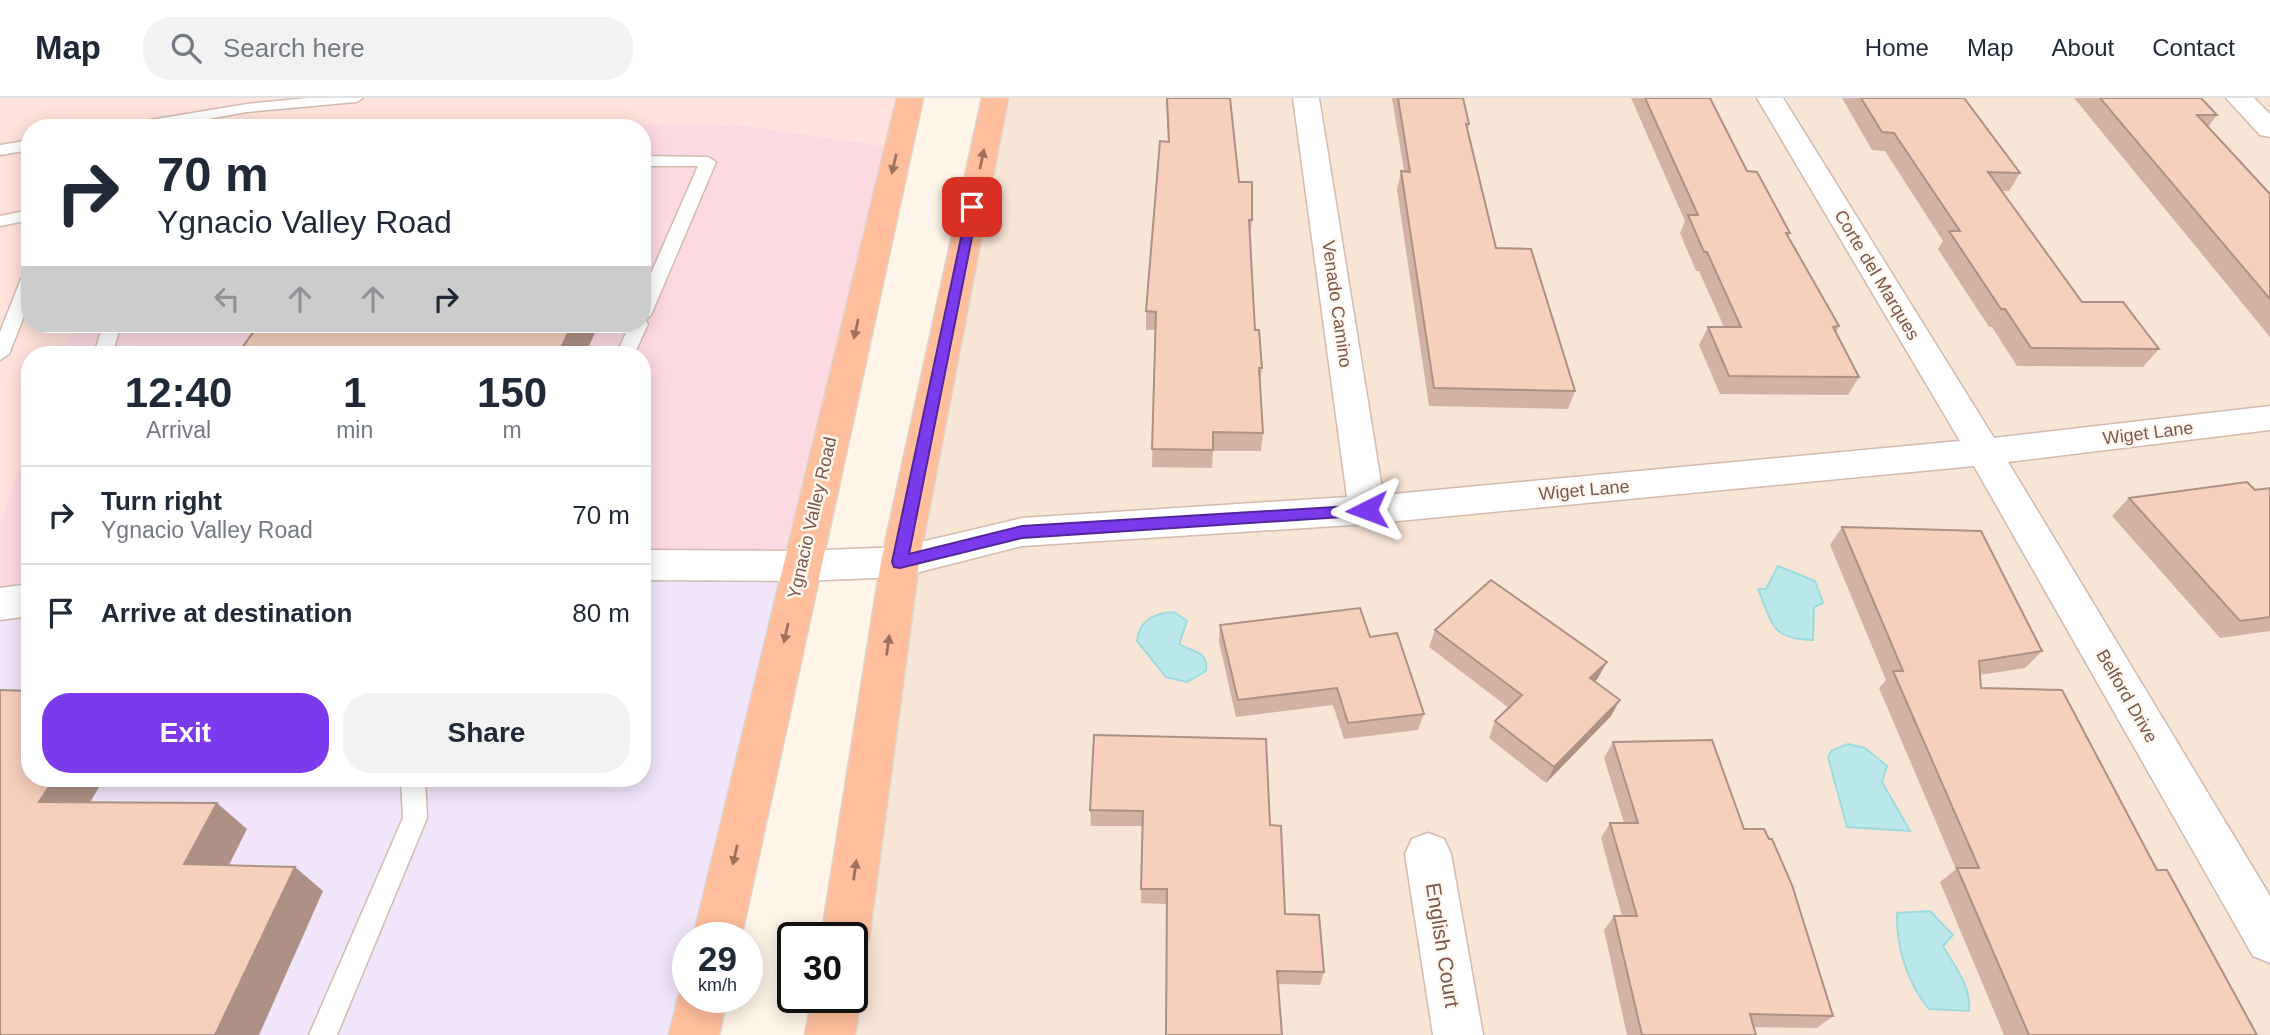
<!DOCTYPE html>
<html lang="en">
<head>
<meta charset="utf-8">
<style>
  :root { --surface:#fff; --page:#f2f2f3; --text:#1f2937; --muted:#747a83; --line:#e0e1e3; --accent:#7c3aed }
  body { margin:0; font-family:Helvetica,sans-serif; background:var(--page); color:var(--text); height:100vh; display:flex; flex-direction:column; font-size:26px; white-space:nowrap }
  * { box-sizing:border-box; margin:0 }
  p { font-size:23px; color:var(--muted) }
  .icon { flex:none; width:38px; height:38px; fill:none; stroke:currentColor; stroke-width:2; stroke-linecap:round; stroke-linejoin:round }
  .map { position:relative; flex:1; overflow:hidden }
  .side { position:absolute; left:21px; top:248px; width:630px; height:441px; display:flex; flex-direction:column; background:var(--surface); border-radius:28px; box-shadow:0 4px 18px #0003 }
  .side>* { flex:none }
  .hud { position:absolute; left:21px; top:21px; width:630px; height:214px; border-radius:28px; box-shadow:0 4px 18px #0003; background:#fff; color:var(--text); overflow:hidden }
  .speed { position:absolute; left:672px; top:824px; display:flex; gap:14px; font-size:35px; font-weight:700; text-align:center }
  .speed>* { display:grid; place-content:center; width:91px; height:91px; border-radius:50%; background:var(--surface); box-shadow:0 4px 18px #0003; line-height:1 }
  .speed small { font-size:18px; font-weight:400 }
  .speed .limit { border:4px solid #111; border-radius:10px; background:#fff; color:#111 }
  .pin { position:absolute; display:grid; place-items:center; width:60px; height:60px; color:#fff; margin:-30px; border-radius:14px; box-shadow:0 4px 10px #0006 }
  .me { position:absolute; width:77px; margin:-38px; rotate:267deg; stroke-linejoin:round; filter:drop-shadow(0 0 5px #0008) }
  .turn { display:flex; align-items:center; gap:24px; height:147px; padding:0 21px; font-size:32px }
  .turn .icon { width:91px; height:91px; stroke-width:2.5 }
  .turn b { display:block; font-size:49px; line-height:60px }
  .lanes { display:flex; align-items:center; height:66px; padding:0 21px; background:#0003; justify-content:center; gap:35px; direction:ltr }
  .lanes .off { opacity:.35 }
  .eta { display:flex; justify-content:space-evenly; align-items:center; height:119px; text-align:center }
  .eta b { font-size:42px; font-weight:700; line-height:49px }
  .action { display:flex; gap:14px; margin-top:auto; padding:14px 21px }
  .action a { flex:1; height:80px; border-radius:28px; background:var(--accent); color:#fff; font-size:28px; font-weight:700; line-height:80px; text-align:center }
  .action a+a { background:var(--page); color:var(--text) }
  ul { padding:0; list-style:none }
  li { display:flex; align-items:center; gap:21px; height:98px; padding:0 21px; border-top:2px solid var(--line) }
  li div { flex:1 }
  li b { display:block; font-size:26px }
  li em { font-style:normal }
  header { display:flex; align-items:center; gap:42px; box-sizing:border-box; height:98px; padding:0 35px; background:var(--surface); border-bottom:2px solid var(--line) }
  header strong { font-size:33px }
  nav { display:flex; gap:38px; margin-inline-start:auto; font-size:24px }
  .search { width:490px; height:63px; background:var(--page); display:flex; align-items:center; gap:18px; box-sizing:border-box; padding:0 24px; border-radius:28px; color:var(--muted); font-size:26px }
  .map>svg:first-child { display:block }
  .residential { fill:#f7e5d6 }
  .commercial { fill:#ffe3dc }
  .education { fill:#f1e5fb }
  .medical { fill:#fddae2 }
  .water { fill:#bae8eb; stroke:#9fdade; stroke-width:2 }
  .lines { fill:none; stroke-linecap:round; stroke-linejoin:round }
  .service-casing { stroke:#d3baac; stroke-width:3 }
  .minor-casing { stroke:#d3baac; stroke-width:3 }
  .trunk-casing { stroke:#ddd3cf; stroke-width:3 }
  .service { fill:#fff; fill-rule:evenodd }
  .minor { fill:#fff; fill-rule:evenodd }
  .trunk { fill:#ffbf9c; fill-rule:evenodd }
  .wall { fill:#d4b2a3 }
  .shaded-wall { fill:#ad9184 }
  .building { fill:#f7cfbd; stroke:#ad9184; stroke-width:2 }
  .oneway { fill:#9e715d }
  .route { fill:#7c3aed; stroke:#51269a; stroke-width:2 }
  .labels { text-anchor:middle; dominant-baseline:central; stroke-width:5; stroke-linejoin:round; paint-order:stroke }
  .street-label { font-size:18px; fill:#7d5748; stroke:#fff8f1 }
  .near-street-label { font-size:21px; fill:#7d5748; stroke:#fff8f1 }
</style>
</head>
<body>
<header>
<strong>Map</strong>
<div class="search"><svg class="icon" aria-label="search" viewBox="0 0 24 24"><circle cx="10" cy="10" r="6"/><path d="M15 15l6 6"/></svg>Search here</div>
<nav><a>Home</a><a>Map</a><a>About</a><a>Contact</a></nav>
</header>
<div class="map">
<svg width="2270" height="937" viewBox="0 0 2270 937">
  <rect width="100%" height="100%" fill="#fff4e8"/>
  <path class="residential" d="M995,0H2270V937H830L836,900H852V840Z"/>
  <path class="commercial" d="M0,0H910L898,50L739,27L426,22L320,30H30V226H73L62,257H30V343L0,423Z"/>
  <path class="education" d="M642,467L801,468L717,840H688V900H703L694,937H0V506L30,502V681H642Z"/>
  <g class="medical">
    <path d="M426,22L739,27L898,50L801,468L642,467V257H62L73,226H642V30H320Z"/>
    <path d="M30,343V502L0,506V423Z"/>
  </g>
  <g class="water">
    <path d="M1778,468L1815,483L1823,505L1814,509L1813,542C1771,541 1773,527 1758,491H1766Z"/>
    <path d="M1174,514L1187,523L1179,546C1194,555 1208,552 1206,573L1187,584L1166,579L1137,543C1139,522 1154,515 1174,514Z"/>
    <path d="M1848,646L1865,650L1887,668L1882,684L1910,733L1847,729L1828,659L1832,652Z"/>
    <path d="M1930,813L1953,837L1943,848C1954,867 1972,890 1969,913L1929,911C1907,885 1896,848 1897,815Z"/>
  </g>
  <g class="lines">
    <g class="service-casing">
      <g id="service">
        <path d="M308,0H363L356,4L247,14L159,30H125L132,25L247,6Z"/>
        <path d="M30,42V52L0,57V47Z"/>
        <path d="M642,58L708,59L716,64L651,217L645,222L648,226L634,257H616L630,226H642V196L698,68H642Z"/>
        <path d="M30,112V122L0,128V118Z"/>
        <path d="M30,176V203L9,256L0,262V234L21,181Z"/>
        <path d="M103,226H121L112,257H94Z"/>
        <path d="M401,681H425L427,720L337,937H309L403,720Z"/>
      </g>
    </g>
    <g class="minor-casing">
      <g id="minor">
        <path d="M1293,0H1319L1383,397L1960,343L1757,0H1783L1994,340L2270,308V332L2008,364L2270,798V865L2253,858L1974,368L1367,426L1022,448L900,479L801,483L642,482V452L801,453L900,449L1022,420L1347,399Z"/>
        <path d="M2226,0H2254L2270,16V39L2260,37Z"/>
        <path d="M30,486V518L0,522V490Z"/>
        <path d="M1428,735L1444,741L1451,756L1483,937H1433L1405,756L1412,741Z"/>
      </g>
    </g>
    <g class="trunk-casing">
      <g id="trunk">
        <path d="M897,0H923L741,840H693Z"/>
        <path d="M982,0H1008L919,464L869,840L862,856L852,860V840H821L881,464Z"/>
        <path d="M688,882V900H727L719,937H669L678,900Z"/>
        <path d="M852,882L861,900L855,937H805L812,900H852Z"/>
      </g>
    </g>
    <use href="#service" class="service"/>
    <use href="#minor" class="minor"/>
    <use href="#trunk" class="trunk"/>
  </g>
  <g class="wall">
    <path d="M1166,0H1230L1239,84L1252,122L1250,141L1255,232L1262,270L1260,288L1263,335L1261,353H1213L1212,370L1152,369L1155,232H1146V213L1168,44Z"/>
    <path d="M1392,0H1463L1469,26L1468,31L1496,150L1575,293L1568,311L1429,308L1397,92L1401,73H1404Z"/>
    <path d="M1631,0H1710L1747,73L1790,135L1788,139L1839,228L1836,235L1859,279L1848,297L1720,296L1699,247L1708,229H1724L1699,173H1696L1680,135L1685,123Z"/>
    <path d="M1842,0H1964L2020,75L2009,93H2001L2082,204L2159,251L2143,269L2017,268L1992,229H1989L1938,151L1943,143L1885,53L1872,52Z"/>
    <path d="M2074,0H2201L2217,17L2208,29L2270,96V239Z"/>
    <path d="M2270,390V533L2220,540L2112,418L2129,400Z"/>
    <path d="M1842,429L2042,553L2025,570L1980,577L1981,590L2157,772L2257,937H2004L1940,784L1956,771L1879,590L1886,582L1830,447Z"/>
    <path d="M1220,527L1370,539L1424,616L1418,632L1344,641L1333,607L1236,619L1219,544Z"/>
    <path d="M1435,532L1598,580L1595,583L1611,618L1546,685L1489,640L1495,623L1509,610L1429,549Z"/>
    <path d="M1094,637L1270,727L1285,816L1324,874L1320,887L1278,886L1282,937H1166V806L1141,805L1143,728H1091L1090,712Z"/>
    <path d="M1613,644L1744,731L1833,918L1817,930L1754,929L1756,937H1627L1604,832L1614,818H1622L1601,740L1610,725H1624L1604,660Z"/>
  </g>
  <g class="shaded-wall">
    <path d="M572,226H599L585,257H558Z"/>
    <path d="M1607,564L1598,580L1582,597L1590,580Z"/>
    <path d="M1620,602L1611,618L1546,685L1554,669Z"/>
    <path d="M54,681H104L75,729L39,704Z"/>
    <path d="M217,705L247,731L217,791L184,766Z"/>
    <path d="M295,769L323,793L259,937H215Z"/>
  </g>
  <g class="building">
    <path d="M1167,0H1230L1239,84H1252V122H1249L1255,232H1259L1262,270H1259L1263,335L1213,334V352L1152,351L1156,214L1146,213L1160,43L1169,44Z"/>
    <path d="M1398,0H1463L1469,26H1466L1496,150L1531,151L1575,293L1434,290L1401,73L1410,74Z"/>
    <path d="M1645,0H1710L1747,73L1757,74L1790,135H1786L1839,228L1833,229L1859,279L1729,278L1708,229H1741L1707,154H1704L1688,117H1698Z"/>
    <path d="M1861,0H1964L2020,75L1988,74L2082,204H2123L2159,251L2031,250L2005,211H2001L1949,133H1960L1894,35L1882,34Z"/>
    <path d="M2100,0H2201L2217,17H2197L2270,96V201Z"/>
    <path d="M259,226H572L558,257H237Z"/>
    <path d="M2247,384L2255,392L2270,390V519L2240,523L2129,400Z"/>
    <path d="M1842,429L1981,433L2042,553L1979,563L1981,590L2062,592L2157,772H2167L2257,937H2029L1957,770H1979L1893,573H1903Z"/>
    <path d="M1491,482L1607,564L1590,580L1620,602L1554,669L1495,623L1522,597L1435,532Z"/>
    <path d="M1360,510L1370,539L1397,535L1424,616L1348,625L1337,590L1238,602L1220,527Z"/>
    <path d="M0,592L30,593V681H54L39,704L217,705L184,766L295,769L215,937H0Z"/>
    <path d="M1094,637L1266,641L1270,727L1281,728L1285,816L1319,817L1324,874L1277,873L1282,937H1166L1167,791H1141L1143,713L1090,712Z"/>
    <path d="M1712,642L1744,731H1764L1769,741H1772L1792,787L1833,918L1750,916L1756,937H1642L1614,818H1637L1610,725H1638L1613,644Z"/>
  </g>
  <defs><path id="oneway-solid" d="M-6-.8H1V-3.2L6.5 0L1 3.2V.8H-6Z" transform="scale(1.75)"/></defs>
  <g class="oneway">
    <use href="#oneway-solid" transform="translate(982 61) rotate(-78)"/>
    <use href="#oneway-solid" transform="translate(894 66) rotate(103)"/>
    <use href="#oneway-solid" transform="translate(856 231) rotate(103)"/>
    <use href="#oneway-solid" transform="translate(786 535) rotate(103)"/>
    <use href="#oneway-solid" transform="translate(888 547) rotate(-82)"/>
    <use href="#oneway-solid" transform="translate(735 757) rotate(103)"/>
    <use href="#oneway-solid" transform="translate(855 772) rotate(-82)"/>
  </g>
  <path class="route" d="M968,107L978,109L909,456L1022,428L1367,407L1375,412L1373,417L1022,440L900,470L894,469L892,464Z"/>
  <g class="labels">
    <g class="street-label">
      <text transform="translate(1877 177) rotate(59)">Corte del Marques</text>
      <text transform="translate(1337 206) rotate(82)">Venado Camino</text>
      <text transform="translate(2148 335) rotate(-7)">Wiget Lane</text>
      <text transform="translate(1584 392) rotate(-5)">Wiget Lane</text>
      <text transform="translate(812 420) rotate(-77)">Ygnacio Valley Road</text>
      <text transform="translate(2127 598) rotate(60)">Belford Drive</text>
    </g>
    <g class="near-street-label">
      <text transform="translate(1443 847) rotate(81)">English Court</text>
    </g>
  </g>
</svg>
<div class="speed"><div>29<small>km/h</small></div><div class="limit">30</div></div>
<div class="pin" style="left:972px;top:109px;background:#d93025"><svg class="icon" aria-label="arrive" viewBox="0 0 24 24"><path d="M6 21V4h12l-3 4 3 4H6"/></svg></div>
<svg class="me" style="left:1367px;top:412px" viewBox="-20 -20 40 40"><path d="M0-17L14 15 0 8-14 15z" fill="#7c3aed" stroke="#fff" stroke-width="4"/></svg>
<div class="hud">
<div class="turn"><svg class="icon" aria-label="right" viewBox="0 0 24 24"><path d="M7 20v-9h11M14 6l5 5-5 5"/></svg><div><b>70 m</b>Ygnacio Valley Road</div></div>
<div class="lanes"><svg class="icon off" aria-label="left" viewBox="0 0 24 24"><path d="M17 20v-9H6M10 6l-5 5 5 5"/></svg><svg class="icon off" aria-label="ahead" viewBox="0 0 24 24"><path d="M12 20V5M6 11l6-6 6 6"/></svg><svg class="icon off" aria-label="ahead" viewBox="0 0 24 24"><path d="M12 20V5M6 11l6-6 6 6"/></svg><svg class="icon" aria-label="right" viewBox="0 0 24 24"><path d="M7 20v-9h11M14 6l5 5-5 5"/></svg></div>
</div>
<section class="side">
<div class="eta">
<div><b>12:40</b><p>Arrival</p></div>
<div><b>1</b><p>min</p></div>
<div><b>150</b><p>m</p></div>
</div>
<ul>
<li><svg class="icon" aria-label="right" viewBox="0 0 24 24"><path d="M7 20v-9h11M14 6l5 5-5 5"/></svg><div><b>Turn right</b><p>Ygnacio Valley Road</p></div><em>70 m</em></li>
<li><svg class="icon" aria-label="arrive" viewBox="0 0 24 24"><path d="M6 21V4h12l-3 4 3 4H6"/></svg><div><b>Arrive at destination</b></div><em>80 m</em></li>
</ul>
<div class="action"><a>Exit</a><a>Share</a></div>
</section>
</div>
</body>
</html>
